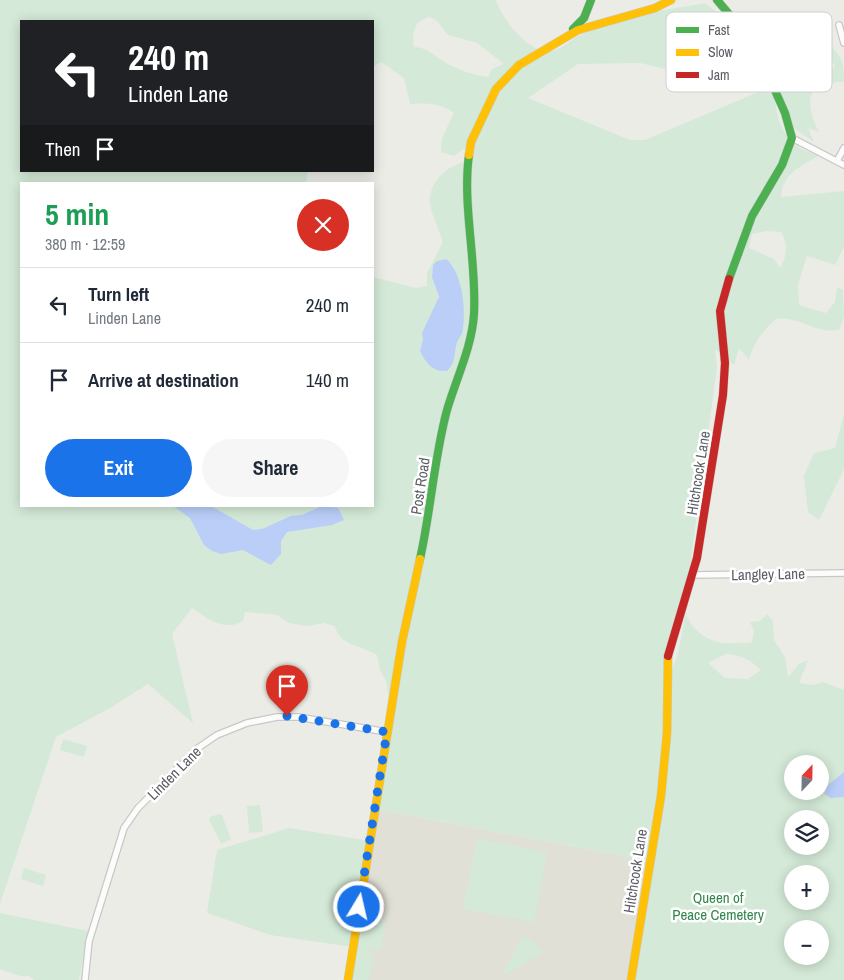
<!DOCTYPE html>
<html lang="en">
<head>
<meta charset="utf-8">
<style>
  :root { --surface:#fff; --page:#f6f6f7; --text:#1f2937; --muted:#747a83; --line:#e0e1e3; --accent:#1a73e8 }
  body { margin:0; font-family:"Archivo Narrow",sans-serif; background:var(--page); color:var(--text); height:100vh; display:flex; flex-direction:column; font-size:19px; white-space:nowrap }
  * { box-sizing:border-box; margin:0 }
  p { font-size:16px; color:var(--muted) }
  .icon { flex:none; width:28px; height:28px; fill:none; stroke:currentColor; stroke-width:2; stroke-linecap:round; stroke-linejoin:round }
  .map { position:relative; flex:1; overflow:hidden }
  .sheet { position:absolute; left:20px; top:182px; width:354px; height:325px; display:flex; flex-direction:column; background:var(--surface); border-radius:0px; box-shadow:0 2px 12px #0003 }
  .sheet>* { flex:none }
  .hud { position:absolute; left:20px; top:20px; width:354px; height:152px; border-radius:0px; box-shadow:0 2px 12px #0003; background:#202124; color:#fff; overflow:hidden }
  .needle { width:32px; rotate:22deg }
  .fabs { position:absolute; left:784px; top:755px; display:grid; gap:10px }
  .fabs a { display:grid; place-items:center; width:45px; height:45px; border-radius:50%; background:var(--surface); box-shadow:0 2px 12px #0003; font-size:25px }
  .pin { position:absolute; display:grid; place-items:center; width:42px; height:42px; color:#fff; margin:-51px -21px; border-radius:50% 50% 50% 0; rotate:-45deg; box-shadow:0 0 5px #0007 }
  .pin .icon { rotate:45deg }
  .me { position:absolute; width:55px; margin:-28px; rotate:9deg; stroke-linejoin:round; filter:drop-shadow(0 0 4px #0008) }
  .turn { display:flex; align-items:center; gap:18px; height:105px; padding:0 25px; font-size:22px }
  .turn .icon { width:65px; height:65px; stroke-width:2.5 }
  .turn b { display:block; font-size:35px; line-height:42px }
  .then { display:flex; align-items:center; height:48px; padding:0 25px; background:#0003; gap:10px; font-size:19px }
  .round { display:grid; place-items:center; flex:none; width:52px; height:52px; border-radius:26px; background:var(--page) }
  .head { display:flex; align-items:center; justify-content:space-between; height:85px; padding:0 25px }
  h1 { font-size:30px; font-weight:700; line-height:38px; color:#1e9e55 }
  .cta { display:flex; gap:10px; margin-top:auto; padding:10px 25px }
  .cta a { flex:1; height:58px; border-radius:30px; background:var(--accent); color:#fff; font-size:20px; font-weight:700; line-height:58px; text-align:center }
  .cta a+a { background:var(--page); color:var(--text) }
  ul { padding:0; list-style:none }
  li { display:flex; align-items:center; gap:15px; height:75px; padding:0 25px; border-top:1px solid var(--line) }
  li div { flex:1 }
  li b { display:block; font-size:19px }
  li em { font-style:normal }
  .map>svg:first-child { display:block }
  .education { fill:#e0e0d6 }
  .green { fill:#d4e9d7; fill-rule:evenodd }
  .water { fill:#bacef8 }
  .lines { fill:none; stroke-linecap:round; stroke-linejoin:round }
  .street-casing { stroke:#c8c8c8; stroke-width:8 }
  .fast-casing { stroke:#c9c9c9; stroke-width:9 }
  .slow-casing { stroke:#c9c9c9; stroke-width:9 }
  .jam-casing { stroke:#c9c9c9; stroke-width:9 }
  .street { stroke:#fcfcfb; stroke-width:5.5 }
  .fast { stroke:#4caf50; stroke-width:8 }
  .slow { stroke:#ffc107; stroke-width:8 }
  .jam { stroke:#c62828; stroke-width:8 }
  .route { stroke:#1a73e8; stroke-width:9; stroke-dasharray:0 16.2 }
  .labels { text-anchor:middle; dominant-baseline:central; stroke-width:5; stroke-linejoin:round; paint-order:stroke }
  .street-label { font-size:15px; fill:#5c5e65; stroke:#fff }
  .park-label { font-size:15px; fill:#32864c; stroke:#fff }
  .key { fill:#fff; stroke:#cecfd1; stroke-width:1 }
  .key-label { font-size:14px; fill:#5c5e65 }
</style>
</head>
<body>
<div class="map">
<svg width="844" height="980" viewBox="0 0 844 980">
  <rect width="100%" height="100%" fill="#ecece7"/>
  <path class="education" d="M375,809L651,861L631,980H348Z"/>
  <g class="green">
    <path d="M0,0H496C501,17 528,53 549,51C562,51 570,39 582,34C603,26 627,18 648,13C667,9 686,7 705,3L721,16L754,72L743,76L708,79L640,63L578,64L528,98L630,140H645L756,93L769,83L771,71C785,76 827,84 835,66L822,41C841,53 844,59 844,81C836,83 823,83 817,88C803,97 814,122 819,132L808,128L814,142L795,129L777,88C771,118 787,150 819,155C801,167 783,172 781,197L844,191V247L835,265L807,256L798,284L799,305L826,313L835,302L837,287L843,290L844,317L839,330C817,335 799,315 776,319C762,332 754,342 749,360L739,348L734,365L715,349L717,367L690,566L672,634L667,677C681,660 680,634 686,614C694,635 715,646 737,643C742,642 747,644 752,642L754,631L750,622L760,621L767,614L773,621L774,640L785,657L788,677L799,664L808,660L799,683L814,685L823,682L844,690V980H631L651,861L375,809L391,709L386,681L380,670L377,655C361,645 339,646 335,626L324,623L308,626L289,623L277,615L245,612L243,621C224,632 208,619 192,608L172,634L193,723L148,684L110,708L56,737L0,904ZM430,17L437,21L448,35L477,43L504,64L492,69L488,77C473,75 459,70 446,63C435,57 428,47 414,47C411,33 415,19 430,17ZM21,21H372L373,67L381,62L404,78L410,104C428,103 439,103 454,113L442,138L441,152L454,156L465,148V162C446,166 428,183 430,204C432,216 439,230 443,242L427,273V286L416,288L373,277L372,506H21V184H306L308,171H21ZM767,231L781,232C789,242 786,259 780,268L774,259L749,248L752,234ZM433,265L454,266V273L460,282L439,299L432,277ZM726,654C740,655 751,660 761,670L748,679L725,678L708,663ZM792,764H820V791H792ZM792,819H820V846H792ZM792,874H820V901H792ZM792,929H820V956H792Z"/>
    <path d="M844,414V469L819,520L808,512L804,476L814,453L835,448Z"/>
    <path d="M63,739L87,746L84,757L60,750Z"/>
    <path d="M260,805L263,832L249,833L247,806Z"/>
    <path d="M219,814L222,815L231,839L221,844L209,820L210,817Z"/>
    <path d="M289,828L370,841L363,884L377,888L373,916L384,918L386,923L381,950L368,948L373,958L369,980H348L353,947L270,935L207,913L217,850Z"/>
    <path d="M480,839L547,852L534,922L463,909L476,842Z"/>
    <path d="M24,868L46,875L43,886L21,879Z"/>
    <path d="M0,913L88,931L79,980H34L29,976H20L0,969Z"/>
    <path d="M523,935L535,943L543,953L502,976Z"/>
  </g>
  <g class="water">
    <path d="M446,259C462,271 466,309 463,328C463,335 457,339 456,346C454,356 455,363 447,371C432,372 426,363 420,351L423,340L422,333L439,297L432,277L433,265L437,261Z"/>
    <path d="M173,506H211L253,530L262,529L291,516L302,515L322,506L338,508L344,520L332,525L287,532L281,541V554L271,565L243,550L221,554L212,551L204,545L190,518Z"/>
    <path d="M844,772V797L831,798L824,794L828,785Z"/>
  </g>
  <g class="lines">
    <g class="street-casing">
      <g id="street">
        <path d="M839,25L844,43"/>
        <path d="M792,138L844,165"/>
        <path d="M837,161L844,148"/>
        <path d="M692,575L844,573"/>
        <path d="M85,980L89,941L124,828L138,808L198,748L217,735L247,723L277,717H298L387,732"/>
      </g>
    </g>
    <g class="fast-casing">
      <g id="fast">
        <path d="M717,0L740,27L762,61L785,113L792,138L782,165L752,216L729,279"/>
        <path d="M573,29L584,18L591,0"/>
        <path d="M420,559C431,510 434,458 447,410C456,379 472,347 474,314C477,262 462,205 469,155"/>
      </g>
    </g>
    <g class="slow-casing">
      <g id="slow">
        <path d="M469,155L471,142L496,89L519,65L578,30L655,8L671,0"/>
        <path d="M348,980L402,642L420,559"/>
        <path d="M631,980L661,796L667,733L668,656"/>
      </g>
    </g>
    <g class="jam-casing">
      <path id="jam" d="M668,656L697,558L723,395L725,363L720,311L729,279"/>
    </g>
    <use href="#street" class="street"/>
    <use href="#fast" class="fast"/>
    <use href="#slow" class="slow"/>
    <use href="#jam" class="jam"/>
  </g>
  <g class="lines">
    <path class="route" d="M287,716L387,732L359,907"/>
  </g>
  <g class="labels">
    <g class="street-label">
      <text transform="translate(698 473) rotate(-81)">Hitchcock Lane</text>
      <text transform="translate(420 486) rotate(-81)">Post Road</text>
      <text transform="translate(768 574) rotate(-1)">Langley Lane</text>
      <text transform="translate(174 773) rotate(-45)">Linden Lane</text>
      <text transform="translate(635 871) rotate(-81)">Hitchcock Lane</text>
    </g>
    <g class="park-label">
      <text x="718" y="897">Queen of<tspan x="718" dy="17">Peace Cemetery</tspan></text>
    </g>
  </g>
  <rect x="666" y="12" width="166" height="80" rx="8" class="key"/>
  <rect x="676" y="27" width="23" height="6" fill="#4caf50"/>
  <rect x="676" y="49" width="23" height="7" fill="#ffc107"/>
  <rect x="676" y="72" width="23" height="6" fill="#c62828"/>
  <g class="key-label">
    <text x="708" y="35">Fast</text>
    <text x="708" y="57">Slow</text>
    <text x="708" y="80">Jam</text>
  </g>
</svg>
<div class="fabs">
<a><svg class="needle" viewBox="-14 -14 28 28"><path d="M0-13l5 13h-10z" fill="#e53935"/><path d="M0 13l5-13h-10z" fill="#747a83"/></svg></a>
<a><svg class="icon" aria-label="layers" viewBox="0 0 24 24"><path d="M12 4l9 5-9 5-9-5zM3 14l9 5 9-5"/></svg></a>
<a>+</a>
<a>−</a>
</div>
<div class="pin" style="left:287px;top:716px;background:#d93025"><svg class="icon" aria-label="arrive" viewBox="0 0 24 24"><path d="M6 21V4h12l-3 4 3 4H6"/></svg></div>
<svg class="me" style="left:359px;top:907px" viewBox="-20 -20 40 40"><circle r="17" fill="#1a73e8" stroke="#fff" stroke-width="3"/><path d="M0-11L8 9 0 5-8 9z" fill="#fff"/></svg>
<div class="hud">
<div class="turn"><svg class="icon" aria-label="left" viewBox="0 0 24 24"><path d="M17 20v-9H6M10 6l-5 5 5 5"/></svg><div><b>240 m</b>Linden Lane</div></div>
<div class="then">Then<svg class="icon" aria-label="arrive" viewBox="0 0 24 24"><path d="M6 21V4h12l-3 4 3 4H6"/></svg></div>
</div>
<section class="sheet">
<div class="head"><div><h1>5 min</h1><p>380 m · 12:59</p></div><a class="round" style="background:#d93025;color:#fff"><svg class="icon" aria-label="close" viewBox="0 0 24 24"><path d="M6 6l12 12M18 6L6 18"/></svg></a></div>
<ul>
<li><svg class="icon" aria-label="left" viewBox="0 0 24 24"><path d="M17 20v-9H6M10 6l-5 5 5 5"/></svg><div><b>Turn left</b><p>Linden Lane</p></div><em>240 m</em></li>
<li><svg class="icon" aria-label="arrive" viewBox="0 0 24 24"><path d="M6 21V4h12l-3 4 3 4H6"/></svg><div><b>Arrive at destination</b></div><em>140 m</em></li>
</ul>
<div class="cta"><a>Exit</a><a>Share</a></div>
</section>
</div>
</body>
</html>
